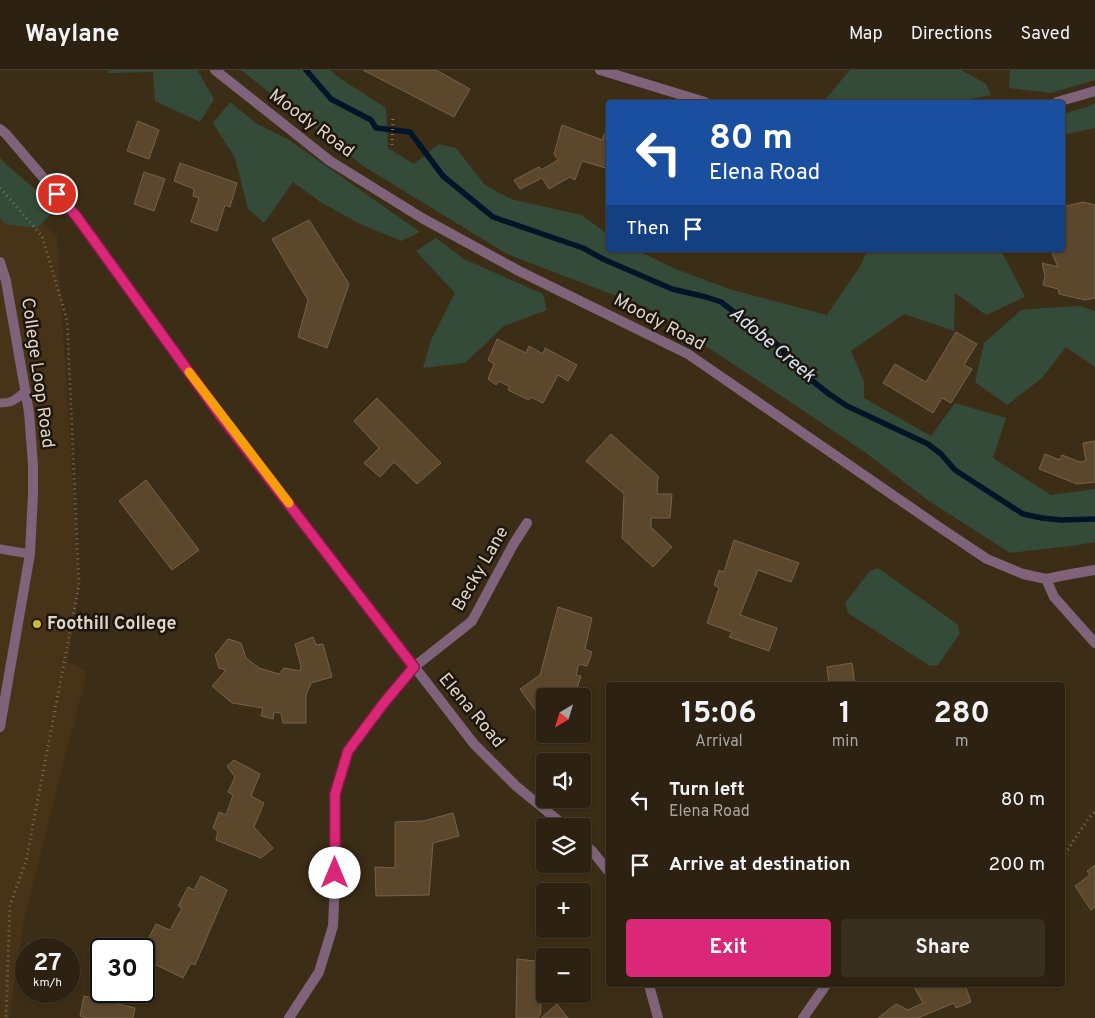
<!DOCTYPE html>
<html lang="en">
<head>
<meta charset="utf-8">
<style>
  :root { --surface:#2d2211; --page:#392f1f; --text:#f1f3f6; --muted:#a7a49f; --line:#483f31; --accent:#db2777 }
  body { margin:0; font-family:Overpass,sans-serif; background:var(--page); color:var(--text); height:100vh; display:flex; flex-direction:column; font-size:19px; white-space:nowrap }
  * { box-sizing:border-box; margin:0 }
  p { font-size:16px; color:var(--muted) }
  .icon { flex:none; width:28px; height:28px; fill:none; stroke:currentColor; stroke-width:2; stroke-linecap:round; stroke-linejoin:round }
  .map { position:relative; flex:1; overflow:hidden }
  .side { position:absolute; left:606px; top:612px; width:459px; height:305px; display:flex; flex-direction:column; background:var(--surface); border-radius:5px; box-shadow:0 1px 4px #0004,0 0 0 1px var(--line) }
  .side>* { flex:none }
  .guide { position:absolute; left:606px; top:30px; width:459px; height:152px; border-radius:5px; box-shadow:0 1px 4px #0004,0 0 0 1px var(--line); background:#1a4fa0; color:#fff; overflow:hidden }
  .needle { width:32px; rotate:218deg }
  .controls { position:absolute; left:536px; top:618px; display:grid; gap:10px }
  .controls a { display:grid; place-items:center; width:55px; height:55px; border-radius:5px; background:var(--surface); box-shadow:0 1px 4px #0004,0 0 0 1px var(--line); font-size:25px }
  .speed { position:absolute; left:15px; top:868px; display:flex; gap:10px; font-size:25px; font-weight:700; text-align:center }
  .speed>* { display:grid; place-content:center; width:65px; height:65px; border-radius:50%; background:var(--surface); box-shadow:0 1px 4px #0004,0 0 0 1px var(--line); line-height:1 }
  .speed small { font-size:12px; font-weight:400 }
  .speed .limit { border:2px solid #111; border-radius:8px; background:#fff; color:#111 }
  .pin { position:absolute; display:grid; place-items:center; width:42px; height:42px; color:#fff; margin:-21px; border:2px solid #fff; border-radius:50%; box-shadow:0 1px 5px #0007 }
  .me { position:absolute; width:55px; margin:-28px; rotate:0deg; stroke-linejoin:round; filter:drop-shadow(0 0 4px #0008) }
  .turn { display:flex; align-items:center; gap:18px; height:105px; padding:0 20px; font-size:22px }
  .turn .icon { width:65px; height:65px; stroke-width:2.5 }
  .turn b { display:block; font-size:35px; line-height:42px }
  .then { display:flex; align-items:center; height:48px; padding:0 20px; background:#0003; gap:10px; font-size:19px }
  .eta { display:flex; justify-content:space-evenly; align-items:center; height:85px; text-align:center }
  .eta b { font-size:30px; font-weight:700; line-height:35px }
  .button { display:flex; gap:10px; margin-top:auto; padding:10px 20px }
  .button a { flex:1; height:58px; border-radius:5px; background:var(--accent); color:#fff; font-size:20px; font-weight:700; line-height:58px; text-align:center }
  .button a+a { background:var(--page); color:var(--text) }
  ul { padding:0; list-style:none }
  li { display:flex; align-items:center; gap:15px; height:65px; padding:0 20px }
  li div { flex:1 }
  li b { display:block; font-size:19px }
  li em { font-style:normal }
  header { display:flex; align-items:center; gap:30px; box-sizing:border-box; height:70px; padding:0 25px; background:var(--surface); border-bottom:1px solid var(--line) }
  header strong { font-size:24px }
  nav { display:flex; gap:28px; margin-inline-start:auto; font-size:18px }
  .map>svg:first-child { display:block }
  .built { fill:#473317 }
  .green { fill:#354b3a }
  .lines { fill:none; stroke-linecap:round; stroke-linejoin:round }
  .stream { stroke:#001528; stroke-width:5.5 }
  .building { fill:#5b472c; stroke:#75634c }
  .path { stroke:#7d705e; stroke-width:3; stroke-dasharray:1 4; stroke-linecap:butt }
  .service { stroke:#7e637a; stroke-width:9 }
  .minor { stroke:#7e637a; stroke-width:10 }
  .tertiary { stroke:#7e637a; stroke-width:10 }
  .route-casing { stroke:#8e194d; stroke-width:12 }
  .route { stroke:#db2777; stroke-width:9 }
  .slow { stroke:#f59e0b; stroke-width:9 }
  .poi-dot { fill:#cbb939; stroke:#1e160d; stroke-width:2 }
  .labels { text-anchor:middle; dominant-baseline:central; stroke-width:5; stroke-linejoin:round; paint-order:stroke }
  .street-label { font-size:18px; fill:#ded4c7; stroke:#1e160d }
  .poi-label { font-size:18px; font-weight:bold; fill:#ded4c7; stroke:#1e160d; text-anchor:start }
  .water-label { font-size:19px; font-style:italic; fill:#d2e5f7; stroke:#1e160d }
</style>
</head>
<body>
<header>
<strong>Waylane</strong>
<nav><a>Map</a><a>Directions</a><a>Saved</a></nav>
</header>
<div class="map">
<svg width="1095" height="948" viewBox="0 0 1095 948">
  <rect width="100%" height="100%" fill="#3c2d17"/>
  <path class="built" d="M0,113L57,166L79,515L68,592L87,601L23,855L9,948H0Z"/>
  <g class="green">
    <path d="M109,0H197L214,29L200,52L155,31L153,2L108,3Z"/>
    <path d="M241,0H330L341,9L386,38L388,78L414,94L439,74L456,78L485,115L511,129L581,145L609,165V180H637L673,198L729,219L827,245L859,198L868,180H1001L1025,227L986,245L955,223L954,261L904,244L851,281L864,312V328L931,366L955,333L1006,348L993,388L1051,425L1095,419V472L1071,476L1010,483L929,431L866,383L783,327L648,238L507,184L363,96Z"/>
    <path d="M850,0H961L986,14L991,25L956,32H823Z"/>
    <path d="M1010,0H1095V10L1051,23L1009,18Z"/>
    <path d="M230,32L257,54L289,70L420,162L401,171L360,154L319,131L293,112L264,153L248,139L235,88L213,53Z"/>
    <path d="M1095,33V58L1063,65V44L1090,36Z"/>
    <path d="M0,88L9,97L57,138L37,158L5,154L0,148Z"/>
    <path d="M436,168L464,189L543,224L547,240L504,256L465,293L423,298L431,270L455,223L416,181Z"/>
    <path d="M1080,236L1095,241V297L1066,277L1042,308L1007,335L975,312L984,273L1021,240L1045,238Z"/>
    <path d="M878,498L957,554L960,563L938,595L930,596L848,543L845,533L870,501Z"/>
  </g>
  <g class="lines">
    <path class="stream" d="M306,0L331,29L371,50L376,58L410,62L443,106L493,147L583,178L603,189L672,219L706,227L721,232L779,276L793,292L810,309L829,324L847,336L928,374L941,384L955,400L1023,444L1042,448L1061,450L1095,449"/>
  </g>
  <g class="building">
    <path d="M363,0H436L470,19L454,47Z"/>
    <path d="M138,51L159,60L149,89L127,81Z"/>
    <path d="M562,55L602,70L605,63L609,65V99L582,91L575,110L570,107L549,119L542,108L520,119L514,110L539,97L541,100L558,90L554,84Z"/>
    <path d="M180,93L237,113L230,137L225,135L217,161L191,152L199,128L193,126L194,119L174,111Z"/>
    <path d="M144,102L165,109L154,141L134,134Z"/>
    <path d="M1083,132L1095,135V228L1085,230L1059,224L1058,219L1043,215L1045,206L1042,193L1058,197L1052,183L1053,180H1062V137Z"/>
    <path d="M309,150L349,214L327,278L298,267L308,230L272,169Z"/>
    <path d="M956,262L977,274L964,295L972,299L951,333L942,328L933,343L883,313L895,294L926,312Z"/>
    <path d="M497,269L526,283L529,276L543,284L545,278L577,295L568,311L558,305L543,333L531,327L529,330L508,320L510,317L499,311L496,315L488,309L494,294L488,290Z"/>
    <path d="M377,328L441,393L417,414L394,392L380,407L364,393L379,378L354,351Z"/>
    <path d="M611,364L658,406L657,424H672L670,448H651V457L672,477L653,497L622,468L624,424L586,391Z"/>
    <path d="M1095,371V412L1077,414L1039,399L1045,384L1060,390L1062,385L1080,392L1086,391L1083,373Z"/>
    <path d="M146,410L199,480L172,500L119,431Z"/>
    <path d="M734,470L799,493L791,512L758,500L740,545L777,558L769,581L729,567L732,562L707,553L719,518L714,515L719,500L724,502Z"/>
    <path d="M558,537L592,548L585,579L592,582L587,596L579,594L576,605L581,606L576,621L566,618L554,626H545V633L535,640L520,619L540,605Z"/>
    <path d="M313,567L316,575L323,574L332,607L311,613L306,625V653H283L281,643L274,642L273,649L261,646L263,638L232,633L212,616L226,600L219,598L215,585L228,569L241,573L246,588L259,598L279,604L284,598L300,601L301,596L295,574Z"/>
    <path d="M852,593L855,615H829L827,597Z"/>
    <path d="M234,690L260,704L251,726L264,733L254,757L273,778L261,788L216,770L218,761L213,758L219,742L226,745L233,725L228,722L235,707L227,696Z"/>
    <path d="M453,743L459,766L433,773L429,825L376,826L375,797L395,798V752L423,751Z"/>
    <path d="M1095,795V837L1091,840L1075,816L1090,805L1087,801Z"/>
    <path d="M201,806L227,820L195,895L191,893L183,908L144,889L143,879L156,854L170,860L182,838L178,836L188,817L194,820Z"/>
    <path d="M517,889L545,892V917L543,916L540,945L538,948H516Z"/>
    <path d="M913,915H965L971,932L956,938L954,933L918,948H878L896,934L908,940L923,933Z"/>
    <path d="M84,926L135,938L133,948H87L80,946Z"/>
    <path d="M557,934L568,948H541Z"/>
  </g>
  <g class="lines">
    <g class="path">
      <path d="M392,75L393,47"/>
      <path d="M0,118L42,166L67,250L79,515L26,791L10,835L6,948"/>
      <path d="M1062,788L1091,745L1095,742"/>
    </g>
    <g class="service">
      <path d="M0,333C13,333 16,329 26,321"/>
      <path d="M0,479L30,484"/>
    </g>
    <g class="minor">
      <path d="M600,0L705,32"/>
      <path d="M1057,32L1095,21"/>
      <path d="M0,192L6,211L29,342L33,395V424L30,484L0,657"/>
      <path d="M1046,509L1054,527L1095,573"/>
      <path d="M289,948L319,902L333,856L335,812V725L348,681L383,635L414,597L472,551L513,475L527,453"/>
      <path d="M803,948L826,915"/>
    </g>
    <g class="tertiary">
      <path d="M215,0L330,91L422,148L519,201L688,284L942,459L987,489L1023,504L1046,509L1071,504L1095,500"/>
      <path d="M0,59L6,64L77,147L220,345L474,674L516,716L565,756"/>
      <path d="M582,772L593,782L609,802"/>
      <path d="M649,915L658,948"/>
    </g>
  </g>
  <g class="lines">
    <g class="route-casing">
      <path id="route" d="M57,124L77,147L220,345L414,597L383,634L348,681L335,724V803"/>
    </g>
    <use href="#route" class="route"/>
    <path class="slow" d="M189,302L289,433"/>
  </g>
  <circle class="poi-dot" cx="37" cy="554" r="5"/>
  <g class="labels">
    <g class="street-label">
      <text transform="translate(311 54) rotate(37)">Moody Road</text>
      <text transform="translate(659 253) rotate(28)">Moody Road</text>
      <text transform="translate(37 303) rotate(82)">College Loop Road</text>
      <text transform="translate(481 499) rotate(-60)">Becky Lane</text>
      <text transform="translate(471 641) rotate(50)">Elena Road</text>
    </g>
    <g class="poi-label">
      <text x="47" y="554">Foothill College</text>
    </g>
    <g class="water-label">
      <text transform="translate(772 275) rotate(40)">Adobe Creek</text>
    </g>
  </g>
</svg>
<div class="controls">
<a><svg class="needle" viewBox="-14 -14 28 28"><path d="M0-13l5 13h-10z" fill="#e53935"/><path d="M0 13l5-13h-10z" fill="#a7a49f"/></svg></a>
<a><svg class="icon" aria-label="sound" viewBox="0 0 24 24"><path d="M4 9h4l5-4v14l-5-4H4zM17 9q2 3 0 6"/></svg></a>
<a><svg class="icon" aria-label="layers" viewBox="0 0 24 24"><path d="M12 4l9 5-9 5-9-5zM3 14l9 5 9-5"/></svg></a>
<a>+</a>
<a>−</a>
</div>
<div class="speed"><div>27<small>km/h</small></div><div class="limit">30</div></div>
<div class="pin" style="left:57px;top:124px;background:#d93025"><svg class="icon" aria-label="arrive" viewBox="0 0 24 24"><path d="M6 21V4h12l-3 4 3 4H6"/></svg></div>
<svg class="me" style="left:335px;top:803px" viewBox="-20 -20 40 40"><circle r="19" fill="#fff"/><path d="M0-13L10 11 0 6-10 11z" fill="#db2777"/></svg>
<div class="guide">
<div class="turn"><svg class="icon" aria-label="left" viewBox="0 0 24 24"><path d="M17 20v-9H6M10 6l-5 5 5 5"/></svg><div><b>80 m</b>Elena Road</div></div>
<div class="then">Then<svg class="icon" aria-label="arrive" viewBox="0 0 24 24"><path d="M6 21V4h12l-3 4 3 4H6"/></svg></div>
</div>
<section class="side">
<div class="eta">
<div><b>15:06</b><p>Arrival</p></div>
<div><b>1</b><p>min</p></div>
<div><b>280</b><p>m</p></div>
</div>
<ul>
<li><svg class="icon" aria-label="left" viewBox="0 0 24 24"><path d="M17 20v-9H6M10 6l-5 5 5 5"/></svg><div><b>Turn left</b><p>Elena Road</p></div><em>80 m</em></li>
<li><svg class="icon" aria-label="arrive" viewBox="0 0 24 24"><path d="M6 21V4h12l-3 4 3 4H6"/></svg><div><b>Arrive at destination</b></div><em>200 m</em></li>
</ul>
<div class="button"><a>Exit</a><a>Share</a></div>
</section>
</div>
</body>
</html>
